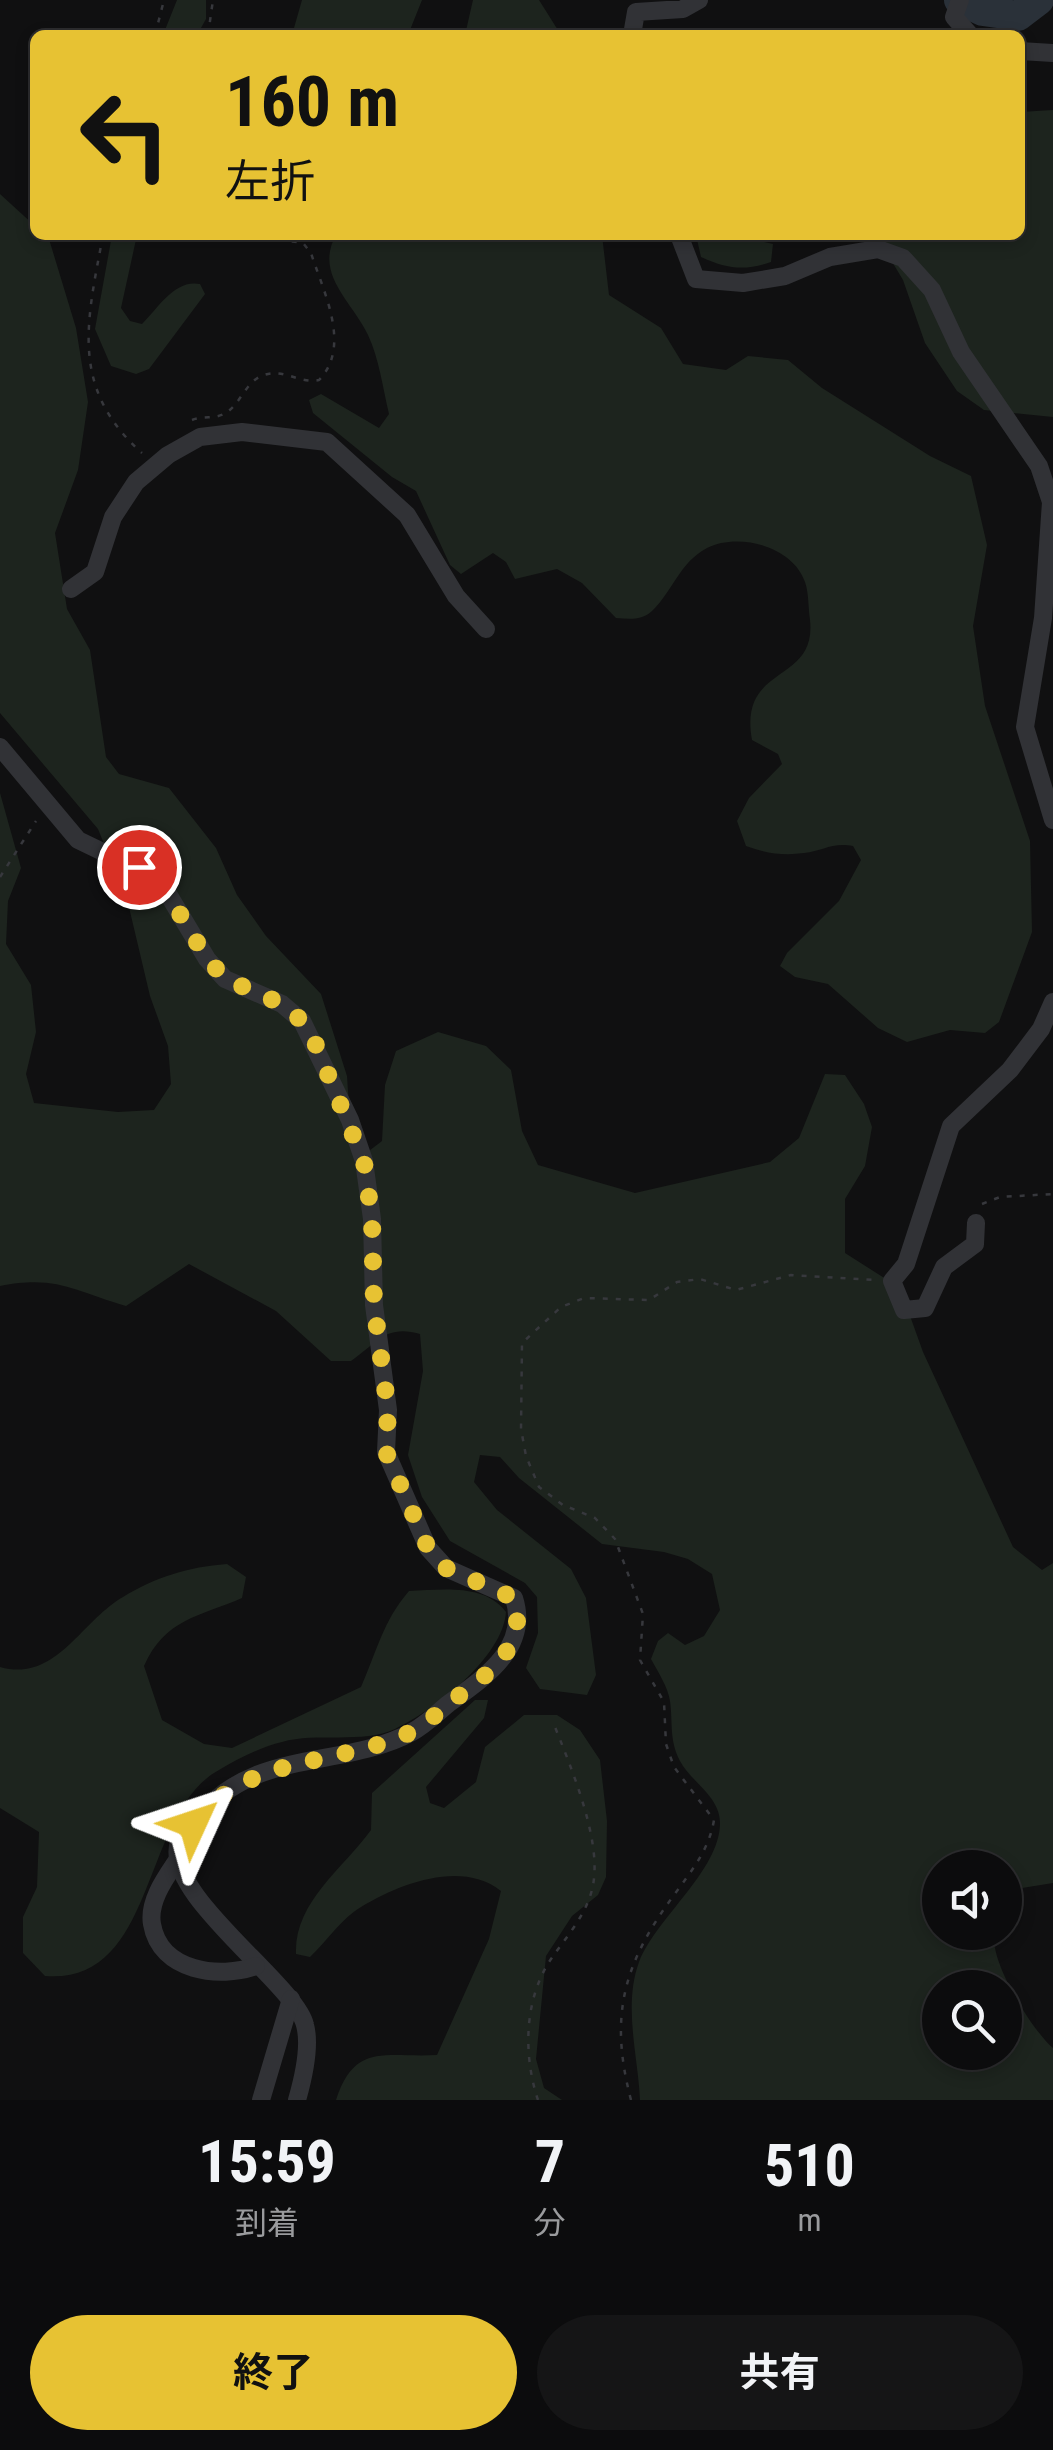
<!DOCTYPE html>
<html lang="ja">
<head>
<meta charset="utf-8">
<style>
  :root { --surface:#0c0c0d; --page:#151516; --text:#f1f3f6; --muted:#9a9b9d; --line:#2c2c2e; --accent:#e7c233 }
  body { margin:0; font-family:"Roboto Condensed","Noto Sans JP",sans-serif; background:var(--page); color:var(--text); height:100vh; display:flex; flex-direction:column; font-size:38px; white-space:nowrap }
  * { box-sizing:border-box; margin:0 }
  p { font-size:32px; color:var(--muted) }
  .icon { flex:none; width:55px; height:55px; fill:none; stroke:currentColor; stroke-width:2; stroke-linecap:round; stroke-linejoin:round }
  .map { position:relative; height:2100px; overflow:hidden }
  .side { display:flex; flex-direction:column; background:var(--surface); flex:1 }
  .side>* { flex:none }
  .hud { position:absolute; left:30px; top:30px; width:995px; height:210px; border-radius:15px; box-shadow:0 5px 15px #0003,0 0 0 2px var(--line); background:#e7c233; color:#111; overflow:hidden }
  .tools { position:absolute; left:922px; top:1850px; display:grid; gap:20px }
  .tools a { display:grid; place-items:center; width:100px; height:100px; border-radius:50%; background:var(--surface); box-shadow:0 5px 15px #0003,0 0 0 2px var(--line); font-size:50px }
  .pin { position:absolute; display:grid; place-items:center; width:85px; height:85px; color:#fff; margin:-42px; border:5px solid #fff; border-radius:50%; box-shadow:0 2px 10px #0007 }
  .me { position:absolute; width:110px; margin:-55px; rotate:48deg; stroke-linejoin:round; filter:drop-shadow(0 0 8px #0008) }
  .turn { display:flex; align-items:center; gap:35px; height:210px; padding:0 30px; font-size:45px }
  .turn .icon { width:130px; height:130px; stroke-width:2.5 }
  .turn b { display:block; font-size:70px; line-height:85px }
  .eta { display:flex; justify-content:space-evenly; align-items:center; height:170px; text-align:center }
  .eta b { font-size:60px; font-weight:700; line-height:70px }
  .primary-button { display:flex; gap:20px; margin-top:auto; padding:20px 30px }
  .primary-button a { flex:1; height:115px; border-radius:60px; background:var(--accent); color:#111; font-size:40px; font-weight:700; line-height:115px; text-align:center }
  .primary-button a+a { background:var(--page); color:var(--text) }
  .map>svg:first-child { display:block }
  .green { fill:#1d241e; fill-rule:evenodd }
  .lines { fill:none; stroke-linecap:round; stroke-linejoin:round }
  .river { stroke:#2a3139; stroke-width:30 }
  .path { stroke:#37383d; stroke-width:2.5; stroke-dasharray:5 8; stroke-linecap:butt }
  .minor { stroke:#313236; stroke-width:18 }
  .route { stroke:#e7c233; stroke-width:18; stroke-dasharray:0 32.4 }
</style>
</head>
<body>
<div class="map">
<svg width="1053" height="2100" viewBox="0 0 1053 2100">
  <rect width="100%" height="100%" fill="#101011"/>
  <g class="green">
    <path d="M177,0H206V19L197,35H163Z"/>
    <path d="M302,0H422L408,35H292Z"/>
    <path d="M473,0H539L561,35H465Z"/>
    <path d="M1053,110V417L984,410L957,391L925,343L903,280L876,235H1020V112Z"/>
    <path d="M0,194L35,226V235L49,239L76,328L88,402L78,470L55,533L67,609L90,650L106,757L119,774L169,788L216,848L237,895L266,936L321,994L347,1076L352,1150L361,1157L382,1141L385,1085L396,1051L438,1032L486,1046L511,1070L522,1131L538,1165L635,1193L770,1162L799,1138L825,1074L845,1075L864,1104L872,1127L865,1166L845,1199V1253L900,1288L923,1352L1013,1547L1042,1570L1053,1563V1883L1010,1890L1005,1897V1868H940V1932L994,1933C990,1962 1031,2029 1053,2048V2100H640C638,2055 623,2006 639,1962C657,1917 719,1871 720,1824C721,1797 691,1782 680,1761C669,1740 673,1723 670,1701C668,1687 658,1672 651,1659L658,1641L668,1633L685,1645L704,1636L720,1610L712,1574L688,1559L664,1552L602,1544L519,1478L500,1457L480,1455L474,1482L497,1510L571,1569L586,1598L596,1675L587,1695L540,1689L526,1668L538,1633L537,1597L525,1583L450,1541L422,1497L408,1455L423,1371L420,1334C386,1324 377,1343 351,1361H331L276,1311L189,1264L126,1306C73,1291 58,1275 0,1286V793L21,868L8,901L6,944L31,985L36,1032L26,1074L34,1103L118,1112L154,1110L171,1084L168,1046L150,996L128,903L98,829L0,713ZM940,1988H1005V2052H940Z"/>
    <path d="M112,235H137L121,308L130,321L142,324C159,307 175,279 200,284L205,294L149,369L136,374L111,366L95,329Z"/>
    <path d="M336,235H602L609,295L661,328L683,364L726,370L748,356L788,360L822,388L930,456L971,476L987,545L973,626L985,706L1030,841L1032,932L999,1022L985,1033L950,1030L907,1042L878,1028L828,984L795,977L780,966L787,953L839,901L861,860L853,846C832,842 823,851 804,853C783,856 765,853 746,846L737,821L749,798L782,764L778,754L752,740C738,663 817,685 810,620C808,608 809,593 805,582C793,546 738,532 707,548C679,563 673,591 652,611C641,621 629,619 616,618L582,583L557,569L515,579L506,562L493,553L461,574L450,565L416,491L392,477L313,413L309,400L321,394L379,428L389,414C383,389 379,358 368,335C352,301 314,274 336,235Z"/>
    <path d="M696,235H756V240L773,244L771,262C745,271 727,269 701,257Z"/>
    <path d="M227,1564L246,1577L242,1598C198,1617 165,1619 144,1666L162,1720L204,1744L232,1748L361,1687C377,1651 383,1621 409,1591C442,1590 484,1583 506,1612C503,1657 435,1710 395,1729C363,1744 316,1732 282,1742C261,1747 237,1759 219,1770C140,1813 158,1985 45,1976L23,1953V1917L37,1887L39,1832L0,1808V1667C56,1683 81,1621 123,1597C156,1577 188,1567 227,1564Z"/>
    <path d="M475,1700H488L484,1718L426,1787L430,1803L444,1808L476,1782L485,1747L524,1715H557L580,1730L600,1760L607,1821L606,1877L598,1895L572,1916L546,1956L536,2059L544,2088L562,2100H336C355,2042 385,2058 437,2055L489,1939L501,1891C462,1860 401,1883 361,1907C342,1918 326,1942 310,1957L296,1954C294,1902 343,1869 371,1830L372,1793Z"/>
  </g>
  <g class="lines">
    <path class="river" d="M959,0L983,11L1018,16L1039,0"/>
    <g class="path">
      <path d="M155,35L164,0"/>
      <path d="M208,35L213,0"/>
      <path d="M103,235C87,321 69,388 142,453"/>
      <path d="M192,420C202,416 214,419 224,414C241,405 245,381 264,375C285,368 298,384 319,380C352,346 323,291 311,253L303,243L247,235"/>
      <path d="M0,877L36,821"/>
      <path d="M982,1204L1000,1197L1053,1194"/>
      <path d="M538,2100C523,2055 524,1999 551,1959C567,1936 588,1913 593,1885C602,1839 570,1765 553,1722"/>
      <path d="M631,2100C609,2016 623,1964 674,1895C692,1870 709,1850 714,1820L674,1767L666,1744L664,1702L640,1660L643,1614L615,1539L595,1518L563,1505L539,1487L526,1456L521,1429L522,1343L561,1307L584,1298L649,1300L677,1282L700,1279L736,1290L791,1275L875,1280"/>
    </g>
    <g class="minor">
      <path d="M960,0L954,17L970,35"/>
      <path d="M632,35L636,12L683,9L699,0"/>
      <path d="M1020,51L1053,53"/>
      <path d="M679,235L696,279L743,283L785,276L830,257L878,249L903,258L932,290L961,352L1039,466L1051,502L1043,618L1025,727L1053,820"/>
      <path d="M71,589L95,572L113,517L136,482L168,455L200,437L242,432L327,442L407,515L456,596L486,629"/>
      <path d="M0,747L78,840L159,879L207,959L225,979L282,1004L302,1021L350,1120L364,1161L372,1219L374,1305L388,1410L386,1452L428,1548L446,1568L514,1598C530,1648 484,1678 448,1704C437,1713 425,1725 412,1732C344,1769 252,1748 198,1818C192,1825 182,1834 179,1842C161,1893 295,1983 305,2025C311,2047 303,2079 297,2100"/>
      <path d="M976,1223L975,1244L944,1267L925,1308L904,1310L892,1281L906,1264L951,1126L1010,1070L1041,1029L1053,1002"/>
      <path d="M178,1859C166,1877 148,1901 152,1924C160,1972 220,1979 256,1966"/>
      <path d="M261,2100L291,1999"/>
    </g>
  </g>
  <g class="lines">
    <path class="route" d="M139,867L159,879L207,959L226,979L282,1004L302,1021L316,1045L364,1162L372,1219L374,1305L388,1410L386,1452L428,1548L446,1568L514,1598C529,1647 487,1675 452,1701C439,1712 424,1726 409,1733C335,1767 248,1754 193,1824"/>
  </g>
</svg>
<div class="tools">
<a><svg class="icon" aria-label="sound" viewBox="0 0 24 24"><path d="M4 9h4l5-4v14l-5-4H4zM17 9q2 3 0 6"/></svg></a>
<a><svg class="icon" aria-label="search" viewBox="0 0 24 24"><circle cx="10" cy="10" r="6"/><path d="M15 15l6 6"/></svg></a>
</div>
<div class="pin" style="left:139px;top:867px;background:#d93025"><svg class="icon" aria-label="arrive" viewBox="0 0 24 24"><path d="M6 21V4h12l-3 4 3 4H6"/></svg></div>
<svg class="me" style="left:193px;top:1824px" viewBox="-20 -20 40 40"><path d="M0-17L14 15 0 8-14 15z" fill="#e7c233" stroke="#fff" stroke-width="4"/></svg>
<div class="hud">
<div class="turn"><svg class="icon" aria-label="left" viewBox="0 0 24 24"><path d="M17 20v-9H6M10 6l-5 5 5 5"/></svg><div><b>160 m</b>左折</div></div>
</div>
</div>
<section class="side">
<div class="eta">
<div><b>15:59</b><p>到着</p></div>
<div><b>7</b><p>分</p></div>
<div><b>510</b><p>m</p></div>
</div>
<div class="primary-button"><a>終了</a><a>共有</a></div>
</section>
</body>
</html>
